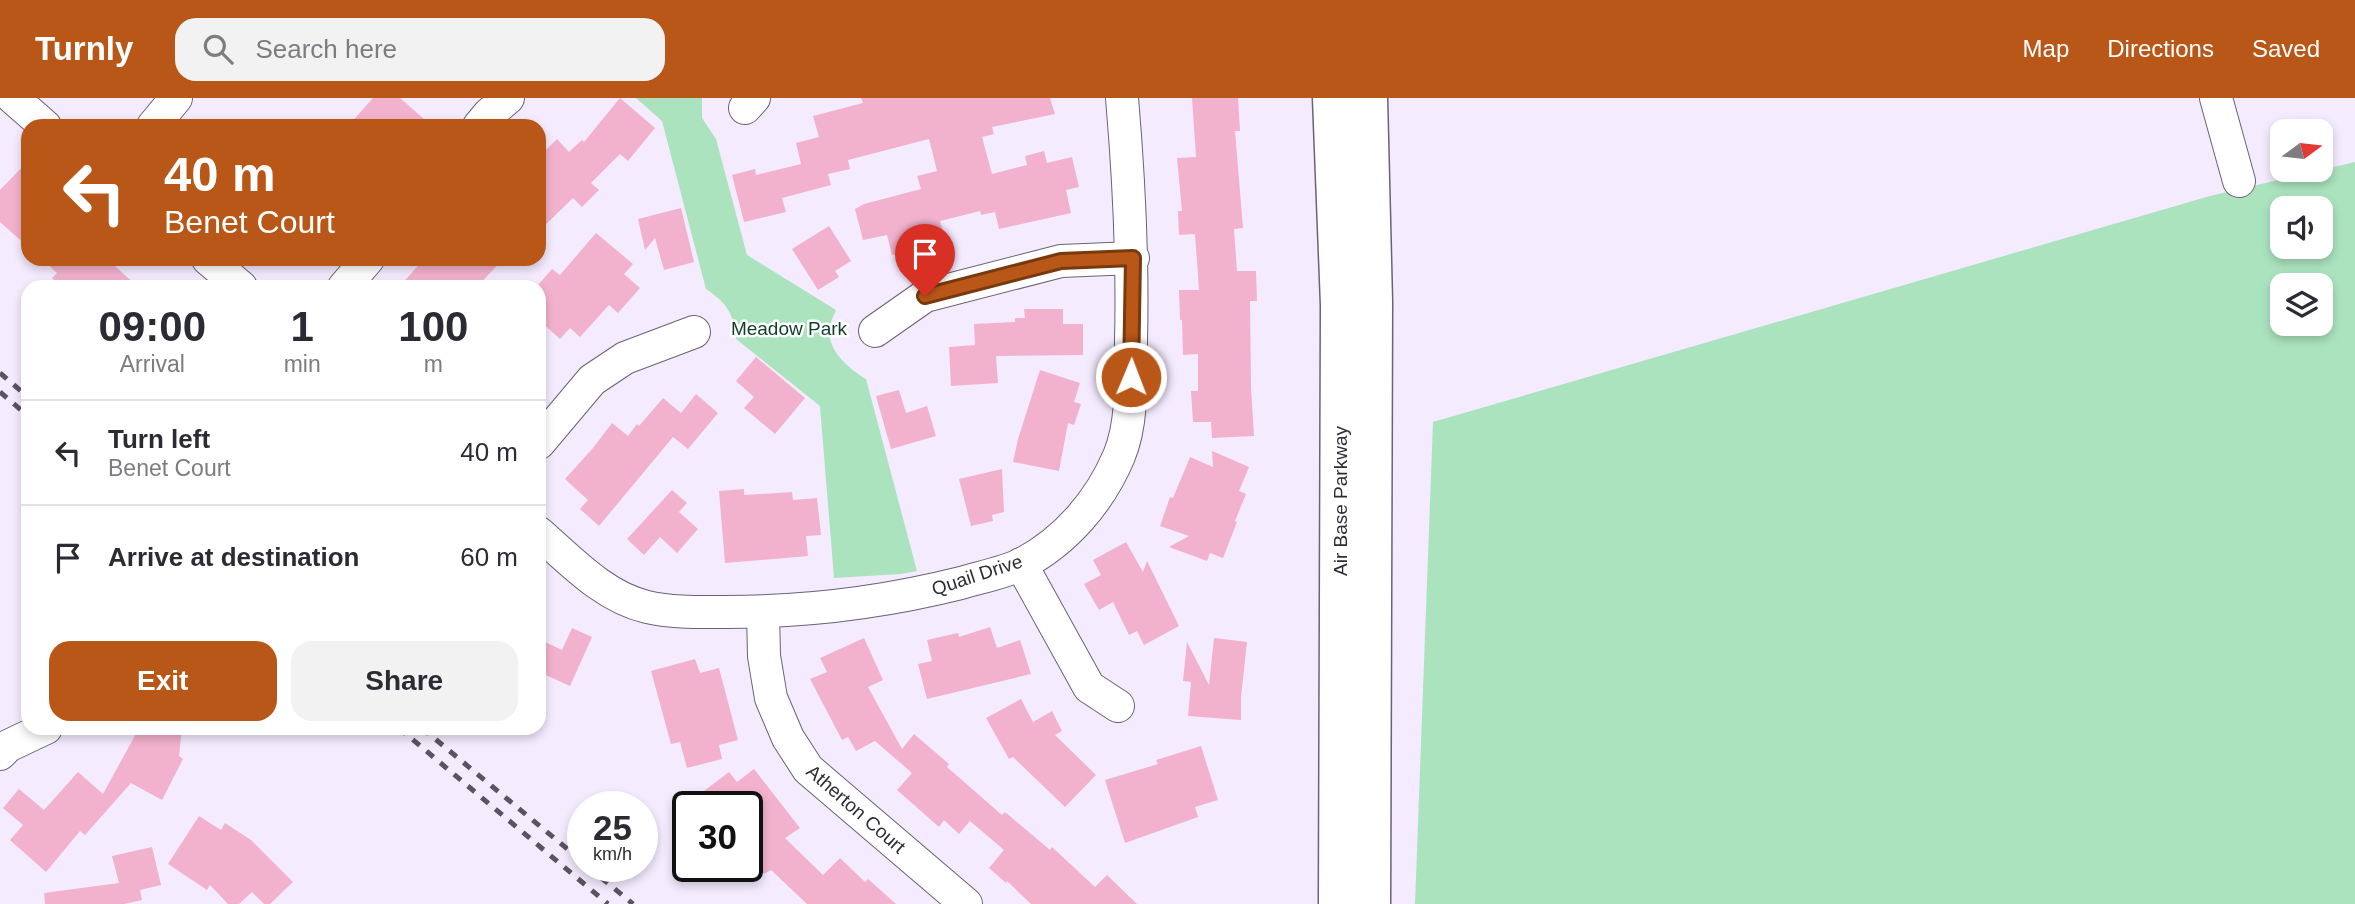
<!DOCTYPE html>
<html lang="en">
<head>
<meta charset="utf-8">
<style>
  :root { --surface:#fff; --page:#f2f2f3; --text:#2b2b33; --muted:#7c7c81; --line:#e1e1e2; --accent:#b85717 }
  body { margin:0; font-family:Arial,sans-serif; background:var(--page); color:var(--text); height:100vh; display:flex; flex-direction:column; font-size:26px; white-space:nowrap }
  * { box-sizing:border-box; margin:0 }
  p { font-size:23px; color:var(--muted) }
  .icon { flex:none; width:38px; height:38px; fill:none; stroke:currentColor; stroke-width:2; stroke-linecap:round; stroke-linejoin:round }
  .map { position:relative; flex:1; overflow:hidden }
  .drawer { position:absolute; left:21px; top:182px; width:525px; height:455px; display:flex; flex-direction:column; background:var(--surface); border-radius:21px; box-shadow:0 4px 10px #0003 }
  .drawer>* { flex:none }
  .guide { position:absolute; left:21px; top:21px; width:525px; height:147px; border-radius:21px; box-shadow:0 4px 10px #0003; background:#b85717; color:#fff; overflow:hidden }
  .needle { width:46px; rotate:75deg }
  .controls { position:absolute; left:2270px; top:21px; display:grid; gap:14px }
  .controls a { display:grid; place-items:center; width:63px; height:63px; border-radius:14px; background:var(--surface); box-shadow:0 4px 10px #0003; font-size:35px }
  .speed { position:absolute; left:567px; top:693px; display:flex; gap:14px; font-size:35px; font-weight:700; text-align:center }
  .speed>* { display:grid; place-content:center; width:91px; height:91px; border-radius:50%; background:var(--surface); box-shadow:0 4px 10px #0003; line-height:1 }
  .speed small { font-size:18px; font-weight:400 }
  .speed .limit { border:4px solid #111; border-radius:10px; background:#fff; color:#111 }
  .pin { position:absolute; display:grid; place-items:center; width:60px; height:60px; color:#fff; margin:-72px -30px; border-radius:50% 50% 50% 0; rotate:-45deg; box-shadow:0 0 7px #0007 }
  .pin .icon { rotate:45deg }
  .me { position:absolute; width:77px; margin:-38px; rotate:1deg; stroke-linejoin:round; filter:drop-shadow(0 0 5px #0008) }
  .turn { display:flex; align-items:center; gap:24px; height:147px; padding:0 28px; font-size:32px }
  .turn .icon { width:91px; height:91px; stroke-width:2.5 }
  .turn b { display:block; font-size:49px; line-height:60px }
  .eta { display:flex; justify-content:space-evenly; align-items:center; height:119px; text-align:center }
  .eta b { font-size:42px; font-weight:600; line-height:49px }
  .action { display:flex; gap:14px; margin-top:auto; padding:14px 28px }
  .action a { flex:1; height:80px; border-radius:21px; background:var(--accent); color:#fff; font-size:28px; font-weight:600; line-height:80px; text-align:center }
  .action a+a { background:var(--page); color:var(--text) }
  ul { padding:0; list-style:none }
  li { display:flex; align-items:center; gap:21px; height:105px; padding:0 28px; border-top:2px solid var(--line) }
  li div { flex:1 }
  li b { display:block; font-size:26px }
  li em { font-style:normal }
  header { display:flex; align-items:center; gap:42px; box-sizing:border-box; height:98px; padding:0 35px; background:var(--accent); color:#fff }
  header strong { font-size:33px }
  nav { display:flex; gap:38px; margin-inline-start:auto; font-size:24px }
  .search { width:490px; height:63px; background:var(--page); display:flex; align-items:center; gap:18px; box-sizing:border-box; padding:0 24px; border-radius:21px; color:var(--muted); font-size:26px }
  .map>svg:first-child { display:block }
  .green { fill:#abe3bf; fill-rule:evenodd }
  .building { fill:#f2b2cd }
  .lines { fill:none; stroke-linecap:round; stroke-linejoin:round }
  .minor-casing { stroke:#6b6276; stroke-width:34 }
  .major-casing { stroke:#6b6276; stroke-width:41 }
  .minor { stroke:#fff; stroke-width:32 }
  .major { stroke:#fff; stroke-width:38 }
  .rail { stroke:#59545f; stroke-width:5; stroke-dasharray:9 9; stroke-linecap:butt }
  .route-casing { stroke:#78390f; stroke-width:18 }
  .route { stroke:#b85717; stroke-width:12 }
  .labels { text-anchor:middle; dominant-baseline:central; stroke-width:5; stroke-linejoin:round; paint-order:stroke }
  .park-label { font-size:19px; fill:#103f27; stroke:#fff }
  .street-label { font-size:19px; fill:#302c34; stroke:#fff }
</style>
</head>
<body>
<header>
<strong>Turnly</strong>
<div class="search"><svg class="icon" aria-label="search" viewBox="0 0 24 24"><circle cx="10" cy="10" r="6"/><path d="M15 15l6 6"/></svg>Search here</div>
<nav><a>Map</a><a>Directions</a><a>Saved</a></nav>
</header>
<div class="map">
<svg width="2355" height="806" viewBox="0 0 2355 806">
  <rect width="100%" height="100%" fill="#f4ebfe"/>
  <g class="green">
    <path d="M636,0H702V20L716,41L747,157L836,212C834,217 831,222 830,228C825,251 849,271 866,281L917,473L901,476L834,480L820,308L736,241C735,217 726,204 706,191L662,23Z"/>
    <path d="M2355,64V806H1415L1433,324L2210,98ZM2282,110H2320V149H2282ZM2282,187H2320V226H2282Z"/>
  </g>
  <g class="building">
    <path d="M373,0H400L432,28H348Z"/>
    <path d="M620,0L655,30L628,63L620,56L591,85L599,92L582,109L573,100L539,133V59L557,41L569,54L582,42L584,44Z"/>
    <path d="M861,0H1050L1055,16L992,29L994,36L982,39L992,76L1027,67L1025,58L1044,53L1047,65L1072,59L1079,89L1066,92L1071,115L999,131L995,114L981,117L980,113L940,123L946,146L892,157L887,137L863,142L855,111L864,106L921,91L917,78L937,73L929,41L848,62L850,71L828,76L831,87L782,100L786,114L744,124L732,77L755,71L756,77L801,66L796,45L819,39L813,18L863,5Z"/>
    <path d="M1192,0H1238L1240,33H1235L1243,130L1234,131L1237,173H1256L1257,203H1250L1251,290L1254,338L1212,340L1211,324H1193L1191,293H1198V256L1183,257L1182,222H1180L1179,192H1199L1195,136L1179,137L1178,113H1182L1177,60L1196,59Z"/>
    <path d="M28,63V149L0,124V92Z"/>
    <path d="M681,110L694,164L664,172L655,140L645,152L638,121Z"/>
    <path d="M829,128L851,163L835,173L839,179L818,192L792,151Z"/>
    <path d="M596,135L633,166L624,176L640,190L618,215L609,207L580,239L570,230L560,241L539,222V186L552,171L560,177Z"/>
    <path d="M42,161H107L138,189H62L52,180L57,175Z"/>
    <path d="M424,161H503L477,189H399Z"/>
    <path d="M1024,211H1063V226H1083V257L996,258L998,285L951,288L949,249L975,247L974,226L1015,224V220H1025Z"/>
    <path d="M756,259L805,300L775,336L744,310L754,299L736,283Z"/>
    <path d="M1040,272L1080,285L1074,304L1081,306L1074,327L1068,325L1059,373L1013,364L1018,341Z"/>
    <path d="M899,292L906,315L927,308L936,338L891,351L876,298Z"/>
    <path d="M696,296L718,315L688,351L673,339L599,428L580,411L588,402L565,381L593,350L612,325L628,338L637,326L639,328L663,300L681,315Z"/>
    <path d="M1212,353L1249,369L1239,393L1246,396L1235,423L1237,424L1223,460L1210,455L1207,463L1169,449L1189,438L1160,428L1170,399L1173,400L1190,359L1213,369Z"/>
    <path d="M1002,371L1004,414L992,417L993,423L971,428L959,381Z"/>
    <path d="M744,391V397L792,394L793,402L817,400L821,437L806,438L808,458L725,465L719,393Z"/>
    <path d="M672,392L687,405L679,414L698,431L677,455L660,439L644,457L627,441Z"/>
    <path d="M1126,444L1143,474L1147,463L1179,528L1144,547L1137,533L1129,537L1113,504L1099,512L1084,486L1101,477L1093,462Z"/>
    <path d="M990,529L997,550L1020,542L1031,576L927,601L918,566L932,563L927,542L958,535L959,539Z"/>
    <path d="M572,530L592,539L570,588L539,574V541L562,552Z"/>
    <path d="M864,540L883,582L868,589L902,651L914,636L949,666L947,669L1002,717L1005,714L1050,752L1052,749L1095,789L1107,777L1137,806H1031L1007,783L1006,785L989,770L1004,752L970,723L959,736L944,722L939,729L897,692L912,675L875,643L856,653L848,639L842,642L810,581L827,574L820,560Z"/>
    <path d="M1214,540L1247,544L1241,599V622L1188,618L1191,584L1183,583L1187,544L1209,587Z"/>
    <path d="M695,561L700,575L719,570L738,642L719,647L722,661L687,670L680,644L671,646L651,573Z"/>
    <path d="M1021,601L1033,624L1052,613L1062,633L1055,637L1096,677L1065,709L1013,659L1009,661L986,620Z"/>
    <path d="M139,630H182L179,658L183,661L162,702L131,685L85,737L80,733L46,774L10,742L23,727L3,710L19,691L44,712L78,674L103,696Z"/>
    <path d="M1201,648L1218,702L1195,709L1198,719L1125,745L1105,682L1158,666L1156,662Z"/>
    <path d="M754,671L800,730L785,740L823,777L840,760L865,784L868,781L896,806H807L771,772L764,776L747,752V709H704L696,699L729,674L737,684Z"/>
    <path d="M199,718L221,732L225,725L251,742L293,784L270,806H264L252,794L239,806H228L210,787L207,792L168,766Z"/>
    <path d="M152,749L161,787L140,792L142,802L124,806H45L44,795L119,785L112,758Z"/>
  </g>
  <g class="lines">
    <g class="minor-casing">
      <g id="minor">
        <path d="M13,0L45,28"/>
        <path d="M2216,0L2239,83"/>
        <path d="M745,10L754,0"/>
        <path d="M153,28L176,0"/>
        <path d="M479,28L489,16L508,0"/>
        <path d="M208,161L241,189"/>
        <path d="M344,189L368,161"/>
        <path d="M875,233L925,198L1061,163L1133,160"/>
        <path d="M539,345L592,282L625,260L694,234"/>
        <path d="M539,435C571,463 604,499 647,509C673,515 700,514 726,514C805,514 885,504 961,485C981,479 1003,475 1022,466C1066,443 1100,403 1119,358C1133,325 1131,278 1131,243C1133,161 1129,81 1122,0"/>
        <path d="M1021,466L1089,589L1118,608"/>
        <path d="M763,514L764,558L771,600L788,640L808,671L966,806"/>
        <path d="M0,656L8,648L46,630"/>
      </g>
    </g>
    <g class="major-casing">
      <g id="major">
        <path d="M1332,0L1340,207L1338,806"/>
        <path d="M1368,0L1373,204L1371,806"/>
      </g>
    </g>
    <use href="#minor" class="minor"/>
    <use href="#major" class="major"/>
    <g class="rail">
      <path d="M0,275L28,299"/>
      <path d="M0,294L28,318"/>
      <path d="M399,630L608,806"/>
      <path d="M422,630L583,764"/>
      <path d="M587,768L633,806"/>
    </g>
  </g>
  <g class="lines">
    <g class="route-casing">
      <path id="route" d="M925,198L1061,163L1133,160L1131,279"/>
    </g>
    <use href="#route" class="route"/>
  </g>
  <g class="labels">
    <g class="park-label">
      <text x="789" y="230">Meadow Park</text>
    </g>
    <g class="street-label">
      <text transform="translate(1340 403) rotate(-90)">Air Base Parkway</text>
      <text transform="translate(977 477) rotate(-18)">Quail Drive</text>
      <text transform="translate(856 711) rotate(41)">Atherton Court</text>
    </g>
  </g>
</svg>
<div class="controls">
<a><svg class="needle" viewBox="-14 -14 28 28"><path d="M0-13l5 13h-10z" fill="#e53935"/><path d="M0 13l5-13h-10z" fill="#7c7c81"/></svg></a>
<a><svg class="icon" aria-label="sound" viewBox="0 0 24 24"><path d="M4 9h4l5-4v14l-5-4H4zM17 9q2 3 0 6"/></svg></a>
<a><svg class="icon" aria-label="layers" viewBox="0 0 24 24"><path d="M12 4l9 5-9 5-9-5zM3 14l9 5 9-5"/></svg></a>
</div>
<div class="speed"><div>25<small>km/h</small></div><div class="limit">30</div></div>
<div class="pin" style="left:925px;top:198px;background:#d93025"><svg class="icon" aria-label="arrive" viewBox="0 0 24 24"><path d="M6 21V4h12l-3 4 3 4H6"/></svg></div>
<svg class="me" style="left:1131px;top:279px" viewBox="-20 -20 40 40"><circle r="17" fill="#b85717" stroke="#fff" stroke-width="3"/><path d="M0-11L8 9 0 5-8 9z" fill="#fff"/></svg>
<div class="guide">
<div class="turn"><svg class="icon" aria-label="left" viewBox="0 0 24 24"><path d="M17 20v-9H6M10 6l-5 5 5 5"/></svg><div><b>40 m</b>Benet Court</div></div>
</div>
<section class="drawer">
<div class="eta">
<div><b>09:00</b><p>Arrival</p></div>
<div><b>1</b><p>min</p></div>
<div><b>100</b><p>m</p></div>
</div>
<ul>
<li><svg class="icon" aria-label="left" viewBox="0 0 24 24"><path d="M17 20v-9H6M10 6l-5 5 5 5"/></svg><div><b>Turn left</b><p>Benet Court</p></div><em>40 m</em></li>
<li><svg class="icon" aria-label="arrive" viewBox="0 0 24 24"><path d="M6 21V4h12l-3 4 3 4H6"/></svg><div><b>Arrive at destination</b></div><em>60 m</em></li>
</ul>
<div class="action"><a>Exit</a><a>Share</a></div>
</section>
</div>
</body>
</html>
